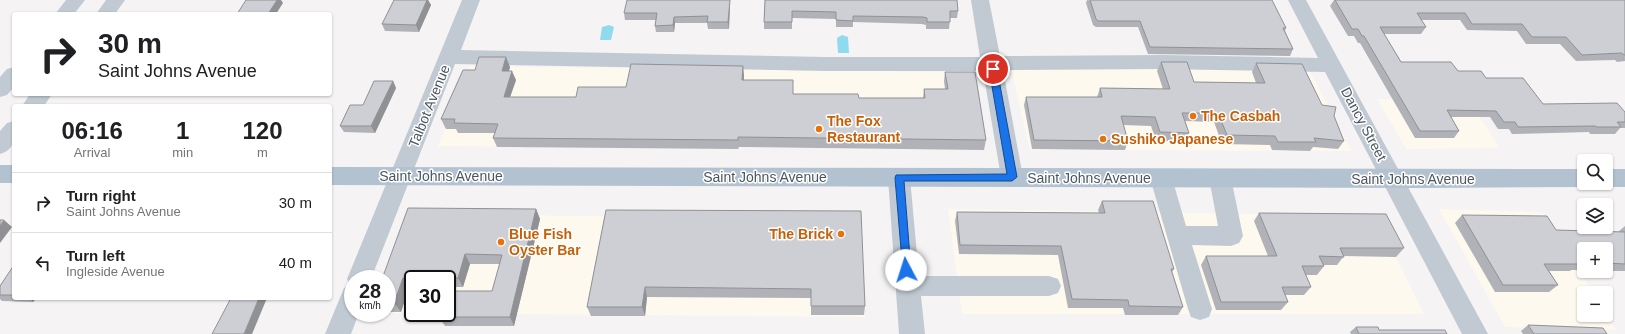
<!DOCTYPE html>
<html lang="en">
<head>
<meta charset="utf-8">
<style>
  :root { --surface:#fff; --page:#f6f6f6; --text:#202124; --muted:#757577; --line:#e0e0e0 }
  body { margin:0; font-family:Helvetica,sans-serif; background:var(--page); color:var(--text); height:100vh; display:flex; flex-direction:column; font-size:15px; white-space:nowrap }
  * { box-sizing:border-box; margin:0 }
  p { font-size:13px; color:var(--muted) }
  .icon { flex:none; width:22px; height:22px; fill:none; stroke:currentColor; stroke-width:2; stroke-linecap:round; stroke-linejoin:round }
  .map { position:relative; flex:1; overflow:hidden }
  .details { position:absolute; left:12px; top:104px; width:320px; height:196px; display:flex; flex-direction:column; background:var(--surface); border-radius:4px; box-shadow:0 1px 3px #0004 }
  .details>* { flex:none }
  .guide { position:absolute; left:12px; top:12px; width:320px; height:84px; border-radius:4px; box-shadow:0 1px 3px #0004; background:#fff; color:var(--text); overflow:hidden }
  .buttons { position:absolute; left:1577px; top:154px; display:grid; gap:8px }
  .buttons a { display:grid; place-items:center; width:36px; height:36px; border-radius:4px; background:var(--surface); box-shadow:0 1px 3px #0004; font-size:20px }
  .speed { position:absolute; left:344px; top:270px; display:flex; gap:8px; font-size:20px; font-weight:700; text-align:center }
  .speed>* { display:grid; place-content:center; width:52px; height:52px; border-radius:50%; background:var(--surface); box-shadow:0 1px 3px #0004; line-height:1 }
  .speed small { font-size:10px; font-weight:400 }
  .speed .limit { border:2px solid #111; border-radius:6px; background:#fff; color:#111 }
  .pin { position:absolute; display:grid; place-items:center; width:34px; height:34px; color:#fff; margin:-17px; border:2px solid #fff; border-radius:50%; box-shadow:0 1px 4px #0007 }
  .me { position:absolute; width:44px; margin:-22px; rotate:355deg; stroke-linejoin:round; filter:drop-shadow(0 0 3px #0008) }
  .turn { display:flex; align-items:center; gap:14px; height:84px; padding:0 20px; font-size:18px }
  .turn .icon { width:52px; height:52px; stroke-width:2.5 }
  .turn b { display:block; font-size:28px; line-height:34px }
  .eta { display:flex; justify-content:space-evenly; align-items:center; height:68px; text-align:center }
  .eta b { font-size:24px; font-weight:600; line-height:28px }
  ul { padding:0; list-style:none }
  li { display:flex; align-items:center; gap:12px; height:60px; padding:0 20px; border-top:1px solid var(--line) }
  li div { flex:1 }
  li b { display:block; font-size:15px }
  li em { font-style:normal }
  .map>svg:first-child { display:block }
  .commercial { fill:#fdf9ef; fill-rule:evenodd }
  .water { fill:#90daee }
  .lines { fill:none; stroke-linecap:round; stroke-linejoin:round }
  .minor { fill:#c1cad2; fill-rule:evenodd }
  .major { fill:#b3c2d1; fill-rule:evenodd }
  .wall { fill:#b0b2b7 }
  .shaded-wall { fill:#909195 }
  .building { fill:#cdcfd5; stroke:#909195 }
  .route { fill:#1a73e8; stroke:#114b97 }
  .food-dot { fill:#e8710a; stroke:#fff; stroke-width:1.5 }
  .labels { text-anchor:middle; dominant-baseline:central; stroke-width:3; stroke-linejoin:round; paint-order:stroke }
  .street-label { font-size:14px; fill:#4a5661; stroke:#fff }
  .food-label { font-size:14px; font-weight:bold; fill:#c56008; stroke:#fff; text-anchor:start }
</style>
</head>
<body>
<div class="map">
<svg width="1625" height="334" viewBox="0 0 1625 334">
  <rect width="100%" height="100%" fill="#f5f3f3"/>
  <g class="commercial">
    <path d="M1305,62L1352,151L1030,150L1010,65Z"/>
    <path d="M470,66L972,72L983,149L438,146Z"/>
    <path d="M1377,99H1468L1500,148L1406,149Z"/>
    <path d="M948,209L1376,216L1424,314H962Z"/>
    <path d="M1439,209L1542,212L1593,293H1584V315H1606V313L1616,330L1505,327Z"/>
    <path d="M414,214L862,219L865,317L387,313V291ZM413,279H447V313H413Z"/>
  </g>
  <g class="water">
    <path d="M609,25L614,27L611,40H600L602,27Z"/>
    <path d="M842,35L848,37L849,53H838L837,38Z"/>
  </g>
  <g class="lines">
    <g class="minor">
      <path d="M66,0H85L74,14H55Z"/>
      <path d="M106,0H125L115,14H96Z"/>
      <path d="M462,0H480L461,50L825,57H980L971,0H989L1000,56L1163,55L1318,58L1288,0H1306L1488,334H1462L1325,72L1163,69L1003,70L1023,177L1020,183L1012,186L1004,183L1001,177L983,71H825L455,64L371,279H353V313H359L351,334H325L344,288L350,285L347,279Z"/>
      <path d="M14,67V87L7,95L0,97V77L7,69Z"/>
      <path d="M30,94H52L44,106H22Z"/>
      <path d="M14,121C14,136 17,149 0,154V131L7,123Z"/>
      <path d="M899,169L907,172L910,178L919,276H1049L1058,279L1061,286L1058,293L1049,296H921L925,334H899L888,178L891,172Z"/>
      <path d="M1161,169L1169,172L1172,178L1186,226H1218L1209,178L1212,172L1220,169L1228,172L1231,178L1243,236L1239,243L1231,246L1192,245L1212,309L1209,317L1200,320L1191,317L1188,309L1150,178L1153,172Z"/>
    </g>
    <g class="major">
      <rect x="0" y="165" width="14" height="18"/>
      <path d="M330,167L1584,169V183H1592L1584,187L1420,188L330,185Z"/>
      <path d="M1606,169H1625V187H1606L1598,184L1606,183Z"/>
    </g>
  </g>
  <g class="wall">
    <path d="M394,0H428L431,5L419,32L385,31L382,24Z"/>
    <path d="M730,0L729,29H708L707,23H675L674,32H656L655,26L656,20H625L624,13Z"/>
    <path d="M765,0L958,11L957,18H950L949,29H926V25L922,24L853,22V27H836V19L792,18V29H764V22Z"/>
    <path d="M1087,0L1286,28L1285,31L1293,49L1290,56L1148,54L1138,27H1096L1093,25L1086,3Z"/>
    <path d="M1334,0H1625V61L1617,62L1615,60L1576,61L1560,44H1526L1517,31L1467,30L1460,20H1421L1426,27L1421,34H1384L1401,62L1458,71L1486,78L1543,104L1625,112V128H1620L1615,134H1590L1589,132L1512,134L1509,129H1498L1490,117H1451L1459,131L1454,138H1415L1360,43H1358L1354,36H1348L1330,6Z"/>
    <path d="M1161,62L1194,82L1256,83L1252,72L1256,63L1322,105L1334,116L1344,141L1338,149L1313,147L1310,151L1272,150L1270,145L1222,144L1214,122L1185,121L1189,133L1184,141H1156L1151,126L1123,125L1128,141L1125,150L1032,149L1024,105L1026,97H1097L1100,88L1163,89L1157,71Z"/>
    <path d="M510,67L509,71L516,80L510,97H576L626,87L744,75V80L793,94L859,98H923L924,89H945L944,81L945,72L986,140L984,150L739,147L738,149L497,147L493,138L495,133H458L456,129H446L441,119L475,70Z"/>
    <path d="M393,81L396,88L375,133L344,132L340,126L363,105Z"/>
    <path d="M1102,201L1174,269L1172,272L1183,307L1178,315H1125L1123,308H1068L1058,255L959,254L955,221L957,212L1099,213L1098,210Z"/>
    <path d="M536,209L540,219L514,326H445L439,317L492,291L500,264H470L463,287H447V279H413V287H409L401,312H387V279Z"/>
    <path d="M606,210L865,306L864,315H811V298L647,297L645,316H591L587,307Z"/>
    <path d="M1259,213L1404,248L1396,257L1344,256L1337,265H1323L1324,266L1317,275H1306L1311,287L1304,295H1285L1288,302L1281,310H1216L1201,265L1206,256H1268L1254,221Z"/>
    <path d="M1462,215L1556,230L1618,232L1625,226V271H1606V249H1584V270H1571L1570,271H1549L1558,285L1549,292H1495L1455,223Z"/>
    <path d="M14,265V298H36L33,302L2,301L0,299V286Z"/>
    <path d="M1528,325L1607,334H1523L1521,331Z"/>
    <path d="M1356,327L1379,330L1447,334H1351L1350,332Z"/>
  </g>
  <g class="shaded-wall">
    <path d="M277,0H281L283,3L276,14H268Z"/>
    <path d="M427,0H428L431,5L419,32L416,25Z"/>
    <path d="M730,0L729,29L728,22Z"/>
    <path d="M674,17L675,23L674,32L673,25Z"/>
    <path d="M506,57L510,67L506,80L502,71Z"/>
    <path d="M743,66L744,75L743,89L742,80Z"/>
    <path d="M512,71L516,80L507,106L504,97Z"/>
    <path d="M393,81L396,88L375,133L371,126Z"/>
    <path d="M536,209L540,219L514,326L510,317Z"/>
    <path d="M4,220L12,227L0,243V226Z"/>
    <path d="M465,254L470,264L463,287L458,278Z"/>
    <path d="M403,278L409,287L401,312L394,303Z"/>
    <path d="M645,287L647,297L645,316L642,307Z"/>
    <path d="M29,298H36L33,302Z"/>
    <path d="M259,298H267L252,334H244Z"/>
  </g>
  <g class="building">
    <path d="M246,0H277L268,14H237Z"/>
    <path d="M394,0H427L416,25L382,24Z"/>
    <path d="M627,0H730L728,22H707L708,16L674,17L673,25L655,26L657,13H624Z"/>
    <path d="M765,0H957L958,11H950V22H927V18L923,17L853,16V21L836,20V12L792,11V22H764Z"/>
    <path d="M1090,0H1272L1286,28H1283L1293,49L1150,47L1140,21H1098L1096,19Z"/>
    <path d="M1335,0H1625V55H1624L1622,53L1582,55L1566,37H1532L1522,24H1472L1465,13H1417L1426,27H1380L1401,62H1451L1458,71H1481L1486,78H1523L1543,104L1617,103L1625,112V122H1617L1621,127H1597L1595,126L1518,127L1515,122H1504L1496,111L1447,110L1459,131H1420L1364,36H1362L1358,29H1352Z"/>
    <path d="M479,57H506L502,71H512L504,97H576L578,87H626L631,64L743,66L742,80H793V94H858L859,98H925L924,89H948L945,72H975L986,140L738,137V140L493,138L498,124L454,123L455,119H441L463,70H475Z"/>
    <path d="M1161,62H1187L1194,82L1265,83L1256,63L1302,64L1322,105L1336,107L1334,116L1344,141L1314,138L1316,142H1278L1275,136L1227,135L1218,113H1182L1189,133L1160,132L1155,117L1121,116L1128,141L1034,140L1026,97H1102L1100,88L1170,89Z"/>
    <path d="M374,81H393L371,126H340L350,105H363Z"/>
    <path d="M1102,201H1153L1174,269H1171L1183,307L1129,306L1128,300L1072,299L1061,246L960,245L957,212L1105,213Z"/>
    <path d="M408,208L536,209L510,317H439L440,313H447V291H492L502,255L465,254L458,278H403L394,303H387V279H382Z"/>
    <path d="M606,210L861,211L865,306H811V289L645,287L642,307H587Z"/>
    <path d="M1259,213L1386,214L1404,248H1340L1344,257L1319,256L1324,266H1302L1311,287H1282L1288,302H1221L1206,256H1277Z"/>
    <path d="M1462,215L1547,216L1556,230L1625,232V264L1606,263V249H1584V263H1578L1579,264H1544L1558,285H1503Z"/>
    <path d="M0,220H4L0,226Z"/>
    <path d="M14,265V295H0V286Z"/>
    <path d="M231,298H259L244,334H212Z"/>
    <path d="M1528,325L1603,328L1607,334H1534Z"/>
    <path d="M1356,327H1378L1379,330H1445L1447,334H1359Z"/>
  </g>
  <path class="route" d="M993,66L997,69L1017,177L1012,181H904L911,270L906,274L903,273L895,178L896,175L1007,174L989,69Z"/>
  <g class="food-dot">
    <circle cx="1193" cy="116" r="4"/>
    <circle cx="819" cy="129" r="4"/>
    <circle cx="1103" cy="139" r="4"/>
    <circle cx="841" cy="234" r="4"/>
    <circle cx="501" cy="242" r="4"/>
  </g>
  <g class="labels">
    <g class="street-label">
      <text transform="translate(429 106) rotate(-68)">Talbot Avenue</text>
      <text transform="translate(1364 124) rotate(62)">Dancy Street</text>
      <text x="441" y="176">Saint Johns Avenue</text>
      <text x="765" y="177">Saint Johns Avenue</text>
      <text x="1089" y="178">Saint Johns Avenue</text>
      <text x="1413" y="179">Saint Johns Avenue</text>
    </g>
    <g class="food-label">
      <text x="1201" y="116">The Casbah</text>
      <text x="827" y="121">The Fox<tspan x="827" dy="16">Restaurant</tspan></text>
      <text x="1111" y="139">Sushiko Japanese</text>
      <text x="509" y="234">Blue Fish<tspan x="509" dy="16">Oyster Bar</tspan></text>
      <text x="833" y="234" text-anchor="end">The Brick</text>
    </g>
  </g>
</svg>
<div class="buttons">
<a><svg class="icon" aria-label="search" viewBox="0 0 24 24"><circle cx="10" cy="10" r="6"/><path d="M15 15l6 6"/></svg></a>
<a><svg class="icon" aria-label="layers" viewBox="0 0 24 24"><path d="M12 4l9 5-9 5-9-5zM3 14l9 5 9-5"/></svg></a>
<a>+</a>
<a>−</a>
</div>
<div class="speed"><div>28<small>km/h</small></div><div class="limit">30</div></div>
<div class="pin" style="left:993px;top:69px;background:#d93025"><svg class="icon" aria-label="arrive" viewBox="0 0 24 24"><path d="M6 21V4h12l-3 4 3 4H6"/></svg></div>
<svg class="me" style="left:906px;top:270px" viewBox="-20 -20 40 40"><circle r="19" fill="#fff"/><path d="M0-13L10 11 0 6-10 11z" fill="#1a73e8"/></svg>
<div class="guide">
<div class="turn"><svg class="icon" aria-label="right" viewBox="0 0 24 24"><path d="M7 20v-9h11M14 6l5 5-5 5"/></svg><div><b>30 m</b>Saint Johns Avenue</div></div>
</div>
<section class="details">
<div class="eta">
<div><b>06:16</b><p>Arrival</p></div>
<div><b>1</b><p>min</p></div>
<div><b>120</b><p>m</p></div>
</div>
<ul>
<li><svg class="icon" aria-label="right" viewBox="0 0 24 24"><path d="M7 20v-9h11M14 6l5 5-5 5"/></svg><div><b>Turn right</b><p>Saint Johns Avenue</p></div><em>30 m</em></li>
<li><svg class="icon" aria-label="left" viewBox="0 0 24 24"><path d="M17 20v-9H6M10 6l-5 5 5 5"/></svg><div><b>Turn left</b><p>Ingleside Avenue</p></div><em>40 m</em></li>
</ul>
</section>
</div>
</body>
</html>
